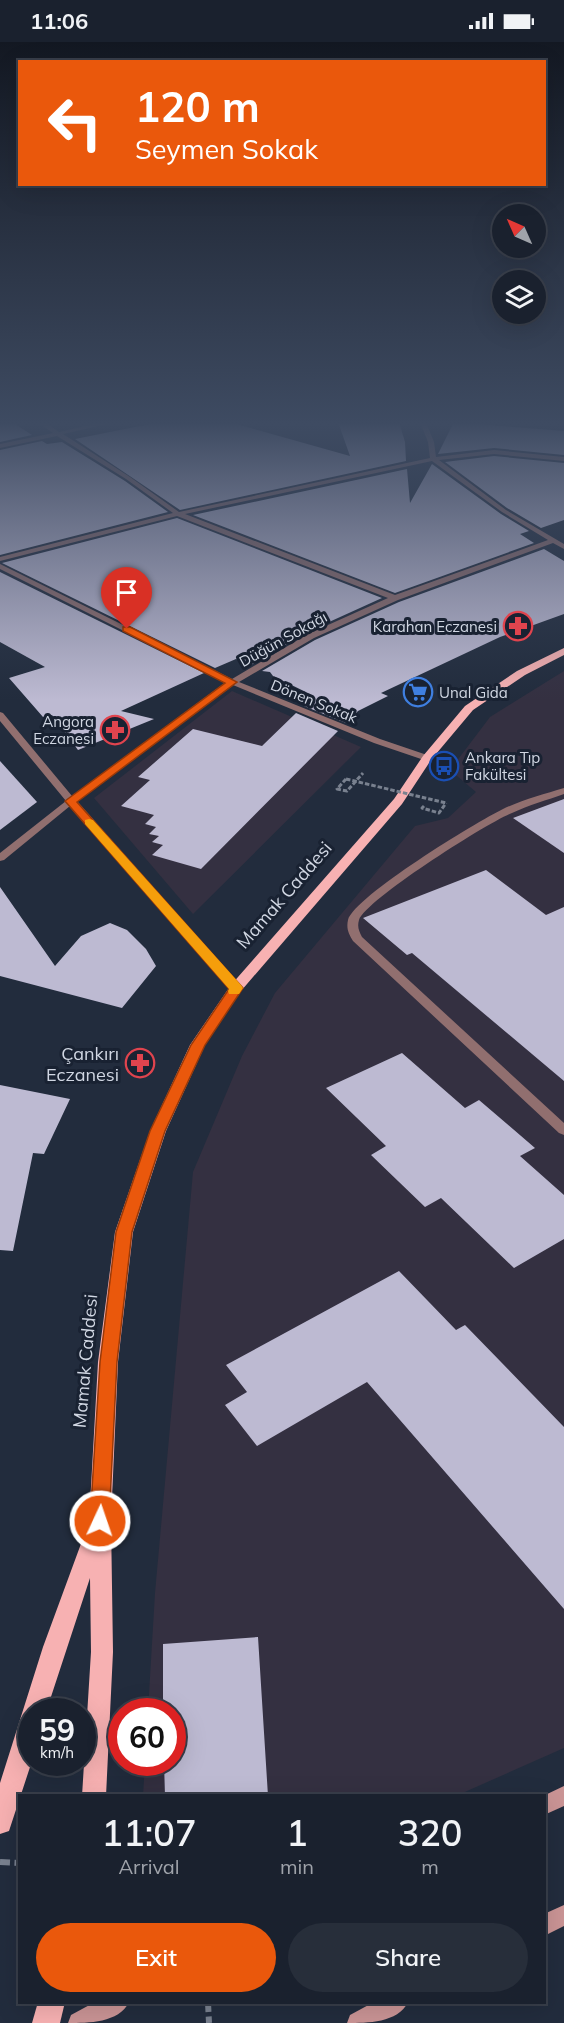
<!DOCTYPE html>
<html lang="en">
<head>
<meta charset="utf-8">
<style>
  :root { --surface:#1a212e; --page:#272e3a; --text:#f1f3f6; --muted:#9fa3aa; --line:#383e4a; --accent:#ea580c }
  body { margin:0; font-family:Mulish,sans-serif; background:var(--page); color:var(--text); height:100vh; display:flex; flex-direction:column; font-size:22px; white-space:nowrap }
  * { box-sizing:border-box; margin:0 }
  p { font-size:20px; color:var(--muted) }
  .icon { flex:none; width:33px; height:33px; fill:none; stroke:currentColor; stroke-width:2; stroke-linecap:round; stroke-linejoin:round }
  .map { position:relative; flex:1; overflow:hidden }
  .side { position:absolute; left:18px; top:1752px; width:528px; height:210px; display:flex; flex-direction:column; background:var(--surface); border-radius:0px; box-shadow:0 6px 24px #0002,0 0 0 2px var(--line) }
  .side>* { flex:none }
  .guide { position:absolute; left:18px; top:18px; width:528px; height:126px; border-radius:0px; box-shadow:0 6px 24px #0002,0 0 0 2px var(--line); background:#ea580c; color:#fff; overflow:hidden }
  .needle { width:39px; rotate:315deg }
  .tools { position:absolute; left:492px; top:162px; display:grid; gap:12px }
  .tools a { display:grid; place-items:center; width:54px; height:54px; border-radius:50%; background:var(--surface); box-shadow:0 6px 24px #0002,0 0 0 2px var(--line); font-size:30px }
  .speed { position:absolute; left:18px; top:1656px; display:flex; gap:12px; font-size:30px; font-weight:700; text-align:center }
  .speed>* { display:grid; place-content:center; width:78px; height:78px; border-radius:50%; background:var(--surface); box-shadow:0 6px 24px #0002,0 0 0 2px var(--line); line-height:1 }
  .speed small { font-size:15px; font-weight:400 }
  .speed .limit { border:9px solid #d22; background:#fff; color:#111 }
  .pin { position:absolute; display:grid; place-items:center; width:51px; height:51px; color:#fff; margin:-62px -26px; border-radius:50% 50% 50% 0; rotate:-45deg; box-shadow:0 0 6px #0007 }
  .pin .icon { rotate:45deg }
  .me { position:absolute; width:66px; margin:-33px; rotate:3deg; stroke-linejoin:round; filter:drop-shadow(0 0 4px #0008) }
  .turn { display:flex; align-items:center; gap:21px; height:126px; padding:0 18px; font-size:27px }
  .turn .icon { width:78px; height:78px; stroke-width:2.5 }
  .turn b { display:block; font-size:42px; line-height:51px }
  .eta { display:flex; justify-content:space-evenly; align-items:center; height:102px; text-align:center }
  .eta b { font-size:36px; font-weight:600; line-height:42px }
  .button { display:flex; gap:12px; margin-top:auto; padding:12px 18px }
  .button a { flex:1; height:69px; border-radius:36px; background:var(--accent); color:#fff; font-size:24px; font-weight:600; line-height:69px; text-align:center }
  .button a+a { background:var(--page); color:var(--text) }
  .status { display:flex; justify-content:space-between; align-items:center; height:42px; padding:0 30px; background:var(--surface); direction:ltr }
  .status svg { height:16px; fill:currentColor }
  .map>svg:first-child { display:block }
  .medical { fill:#343041 }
  .building { fill:#bdbad2 }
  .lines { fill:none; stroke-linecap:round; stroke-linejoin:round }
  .path-far1 { stroke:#79818f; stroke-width:3; stroke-dasharray:4.5 2; stroke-linecap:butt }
  .path { stroke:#79818f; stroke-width:6; stroke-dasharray:10 4.5; stroke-linecap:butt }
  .lane { fill:#916f6f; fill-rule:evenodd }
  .street { fill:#916f6f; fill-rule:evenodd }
  .secondary { fill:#ca9495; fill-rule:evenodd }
  .primary { fill:#f7b1b2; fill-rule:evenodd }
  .path-bridge { stroke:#79818f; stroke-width:3; stroke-dasharray:4.5 2; stroke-linecap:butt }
  .route { fill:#ea580c; stroke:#983908; stroke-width:1.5 }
  .slow { fill:#f59e0b }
  .labels { text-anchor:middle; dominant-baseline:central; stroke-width:6; stroke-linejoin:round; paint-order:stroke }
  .far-poi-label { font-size:15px; fill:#d1d7e3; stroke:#192232; text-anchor:end }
  .far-street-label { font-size:15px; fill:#d1d7e3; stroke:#192232 }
  .street-label { font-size:18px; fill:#d1d7e3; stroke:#192232 }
  .poi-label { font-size:18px; fill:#d1d7e3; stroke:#192232; text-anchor:end }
</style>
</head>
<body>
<div class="status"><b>11:06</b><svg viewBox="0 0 49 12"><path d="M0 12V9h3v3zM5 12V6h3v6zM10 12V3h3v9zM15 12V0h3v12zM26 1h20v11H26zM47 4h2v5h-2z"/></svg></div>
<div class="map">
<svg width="564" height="1981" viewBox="0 0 564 1981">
  <rect width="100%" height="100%" fill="#222c3d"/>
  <g class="medical">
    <path d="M564,629V1706L458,1753L143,1754L145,1721L172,1720V1670L148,1669L155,1551L193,1130L242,1014L275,951L415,784L448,776L476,750L450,728L490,675Z"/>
    <path d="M232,649L361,705L193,872L94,756Z"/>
  </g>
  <g class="building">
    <path d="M0,380H12L32,393L0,400Z"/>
    <path d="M160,380H229L350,414L338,380H399L405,400L406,419L180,468L75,397Z"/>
    <path d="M454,380L564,389V413L494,406L438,412Z"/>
    <path d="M42,399L47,402L62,400L125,439L168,470L0,513V408Z"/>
    <path d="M494,414L564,421V478L541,486L507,466L445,420Z"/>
    <path d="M432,422L501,472L529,489L520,492L534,501L395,551L193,473L407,427L410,461Z"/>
    <path d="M177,476L382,556L307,590L251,623L236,617L215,626L2,521Z"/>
    <path d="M544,507L564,519V572L500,595L381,651L388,654L358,669L346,681L304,664L314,654L273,634L270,630L262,629L315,598L399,560Z"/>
    <path d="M0,530L204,631L121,669L154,677L78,708L52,673L43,675L9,636L45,625L0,600Z"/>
    <path d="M296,671L338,689L201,827L152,813L163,803L152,800L159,794L149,792L156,785L145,782L154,773L121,764L150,738L138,735L193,687L262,704Z"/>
    <path d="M0,719L37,760L0,788Z"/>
    <path d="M564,757V811L513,776Z"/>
    <path d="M486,828L546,873L564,865V1039L412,911L407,913L363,876Z"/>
    <path d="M0,845L55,924L81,894L110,881L127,888L146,907L156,924L122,966L0,934Z"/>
    <path d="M402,1011L465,1066L479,1058L535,1106L520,1114L564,1153V1197L514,1226L441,1156L425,1165L371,1113L386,1104L326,1046Z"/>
    <path d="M0,1043L70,1057L44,1112L33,1111L13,1209L0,1208Z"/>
    <path d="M399,1229L456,1288L465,1283L564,1385V1567L367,1340L257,1404L225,1363L247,1350L226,1323Z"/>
    <path d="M258,1595L268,1754H165L164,1720H172V1670H163V1602Z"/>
  </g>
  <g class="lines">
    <g class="path-far1">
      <path d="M346,737L337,747L347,749L363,731"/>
      <path d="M424,764L422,766L439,771L446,761"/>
    </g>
    <g class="path">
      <path d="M0,1820L20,1821"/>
      <path d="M208,1960L209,1981"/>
    </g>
    <path class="lane" d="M564,746V752C547,758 529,763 512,771C487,781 367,857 359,878C357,885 359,889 362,895L564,1081V1093L559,1091L353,899C349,892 346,887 348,878C355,854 476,780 503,767C522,758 544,752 564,746Z"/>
    <path class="street" d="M37,380H45L59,390L103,380H116L63,392L130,435L179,470L430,416L428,400L420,380H426L434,400L436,415L494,408L564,415V419L494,412L439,418L506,468L564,502V507L553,501L398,558L314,596L239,640L380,697L430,714V718H424L374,701L233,643L77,759L240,943L242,946L240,949H232L70,764L4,818L0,819V811L66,759L0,679V670L3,671L72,754L226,640L0,527V522L232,637L308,592L388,556L177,474L0,519V515L173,471L126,437L57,394L0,406V402L53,391ZM432,419L502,470L548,498L395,553L185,472Z"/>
    <g class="secondary">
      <path d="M564,1744V1764L544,1773V1754H543Z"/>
      <path d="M564,1863V1884L544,1894V1872Z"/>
      <path d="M95,1960H129C119,1981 88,1981 68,1981L71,1973Z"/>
      <path d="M374,1960H408C398,1981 367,1981 347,1981L350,1973Z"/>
    </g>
    <g class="primary">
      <path d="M564,606V613L525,633L473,668L431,718L402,762L241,949L205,1003L166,1089L133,1190L118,1320L111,1479L113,1610L106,1754H82L91,1610L90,1536L46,1670H32V1719L9,1789L0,1792V1741L43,1605L89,1480L98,1320L115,1190L150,1089L190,1003L231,943L394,757L423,714L465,664L517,629Z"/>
      <path d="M38,1960H65L60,1981H32Z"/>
    </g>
    <path class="path-bridge" d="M346,737L446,761"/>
  </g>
  <linearGradient id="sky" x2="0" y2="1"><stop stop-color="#131822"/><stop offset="0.58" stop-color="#3e4b62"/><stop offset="1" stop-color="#3e4b62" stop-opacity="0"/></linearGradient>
  <rect width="564" height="658" fill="url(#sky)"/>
  <path class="route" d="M123,585H130L237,640L77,760L243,946L205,1003L165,1089L132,1190L117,1320L109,1479L107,1485L100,1488L93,1485L90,1479L100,1320L116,1190L150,1089L191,1003L229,947L65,759L225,641L123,589Z"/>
  <path class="slow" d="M89,777L93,778L241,943L243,946L239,952H229L228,949L229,947L85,782V778Z"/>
  <defs>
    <g id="pharmacy-ring" transform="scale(1.5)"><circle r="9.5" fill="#192232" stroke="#e0444e" stroke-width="1.5"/><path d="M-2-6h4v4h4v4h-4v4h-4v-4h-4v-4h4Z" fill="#e0444e"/></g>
    <g id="supermarket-ring" transform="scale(1.5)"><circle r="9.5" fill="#192232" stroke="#3f7fe0" stroke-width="1.5"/><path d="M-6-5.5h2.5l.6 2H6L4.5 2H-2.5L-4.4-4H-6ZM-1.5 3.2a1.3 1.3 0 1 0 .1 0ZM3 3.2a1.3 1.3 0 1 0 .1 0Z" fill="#3f7fe0"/></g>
    <g id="bus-ring" transform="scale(1.5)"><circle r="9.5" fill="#192232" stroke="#1a4fb4" stroke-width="1.5"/><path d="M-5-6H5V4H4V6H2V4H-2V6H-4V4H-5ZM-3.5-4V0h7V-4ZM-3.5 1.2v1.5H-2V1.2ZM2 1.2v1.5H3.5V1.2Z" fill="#1a4fb4"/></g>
  </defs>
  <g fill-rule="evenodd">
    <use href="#pharmacy-ring" x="518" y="584"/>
    <use href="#supermarket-ring" x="418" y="650"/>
    <use href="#pharmacy-ring" x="115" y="688"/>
    <use href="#bus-ring" x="444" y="724"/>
    <use href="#pharmacy-ring" x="140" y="1021"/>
  </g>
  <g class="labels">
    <g class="far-poi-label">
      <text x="497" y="584">Karahan Eczanesi</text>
      <text x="439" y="650" text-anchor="start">Unal Gida</text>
      <text x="94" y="679">Angora<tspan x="94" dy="17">Eczanesi</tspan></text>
      <text x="465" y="715" text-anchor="start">Ankara Tıp<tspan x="465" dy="17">Fakültesi</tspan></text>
    </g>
    <g class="far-street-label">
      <text transform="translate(283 597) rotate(-29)">Düğün Sokağı</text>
      <text transform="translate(314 659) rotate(22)">Dönen Sokak</text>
    </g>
    <g class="street-label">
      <text transform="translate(284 853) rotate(-49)">Mamak Caddesi</text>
      <text transform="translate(85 1319) rotate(-85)">Mamak Caddesi</text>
    </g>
    <g class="poi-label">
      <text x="119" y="1011">Çankırı<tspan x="119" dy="21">Eczanesi</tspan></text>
    </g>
  </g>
</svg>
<div class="tools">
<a><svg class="needle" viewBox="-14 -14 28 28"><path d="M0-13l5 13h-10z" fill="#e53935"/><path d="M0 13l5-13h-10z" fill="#9fa3aa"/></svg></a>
<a><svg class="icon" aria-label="layers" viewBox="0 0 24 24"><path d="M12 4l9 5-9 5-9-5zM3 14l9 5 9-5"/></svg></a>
</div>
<div class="speed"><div>59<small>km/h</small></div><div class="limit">60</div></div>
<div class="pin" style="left:127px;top:587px;background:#d93025"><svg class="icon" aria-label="arrive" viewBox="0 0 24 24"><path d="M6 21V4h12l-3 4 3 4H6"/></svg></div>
<svg class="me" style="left:100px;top:1479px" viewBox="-20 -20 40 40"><circle r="17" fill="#ea580c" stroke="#fff" stroke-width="3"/><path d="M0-11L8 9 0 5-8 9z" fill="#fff"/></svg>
<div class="guide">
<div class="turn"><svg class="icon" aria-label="left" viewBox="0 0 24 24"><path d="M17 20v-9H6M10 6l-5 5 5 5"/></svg><div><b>120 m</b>Seymen Sokak</div></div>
</div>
<section class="side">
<div class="eta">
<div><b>11:07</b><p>Arrival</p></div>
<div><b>1</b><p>min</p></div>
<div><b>320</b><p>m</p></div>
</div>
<div class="button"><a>Exit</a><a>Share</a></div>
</section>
</div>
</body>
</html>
